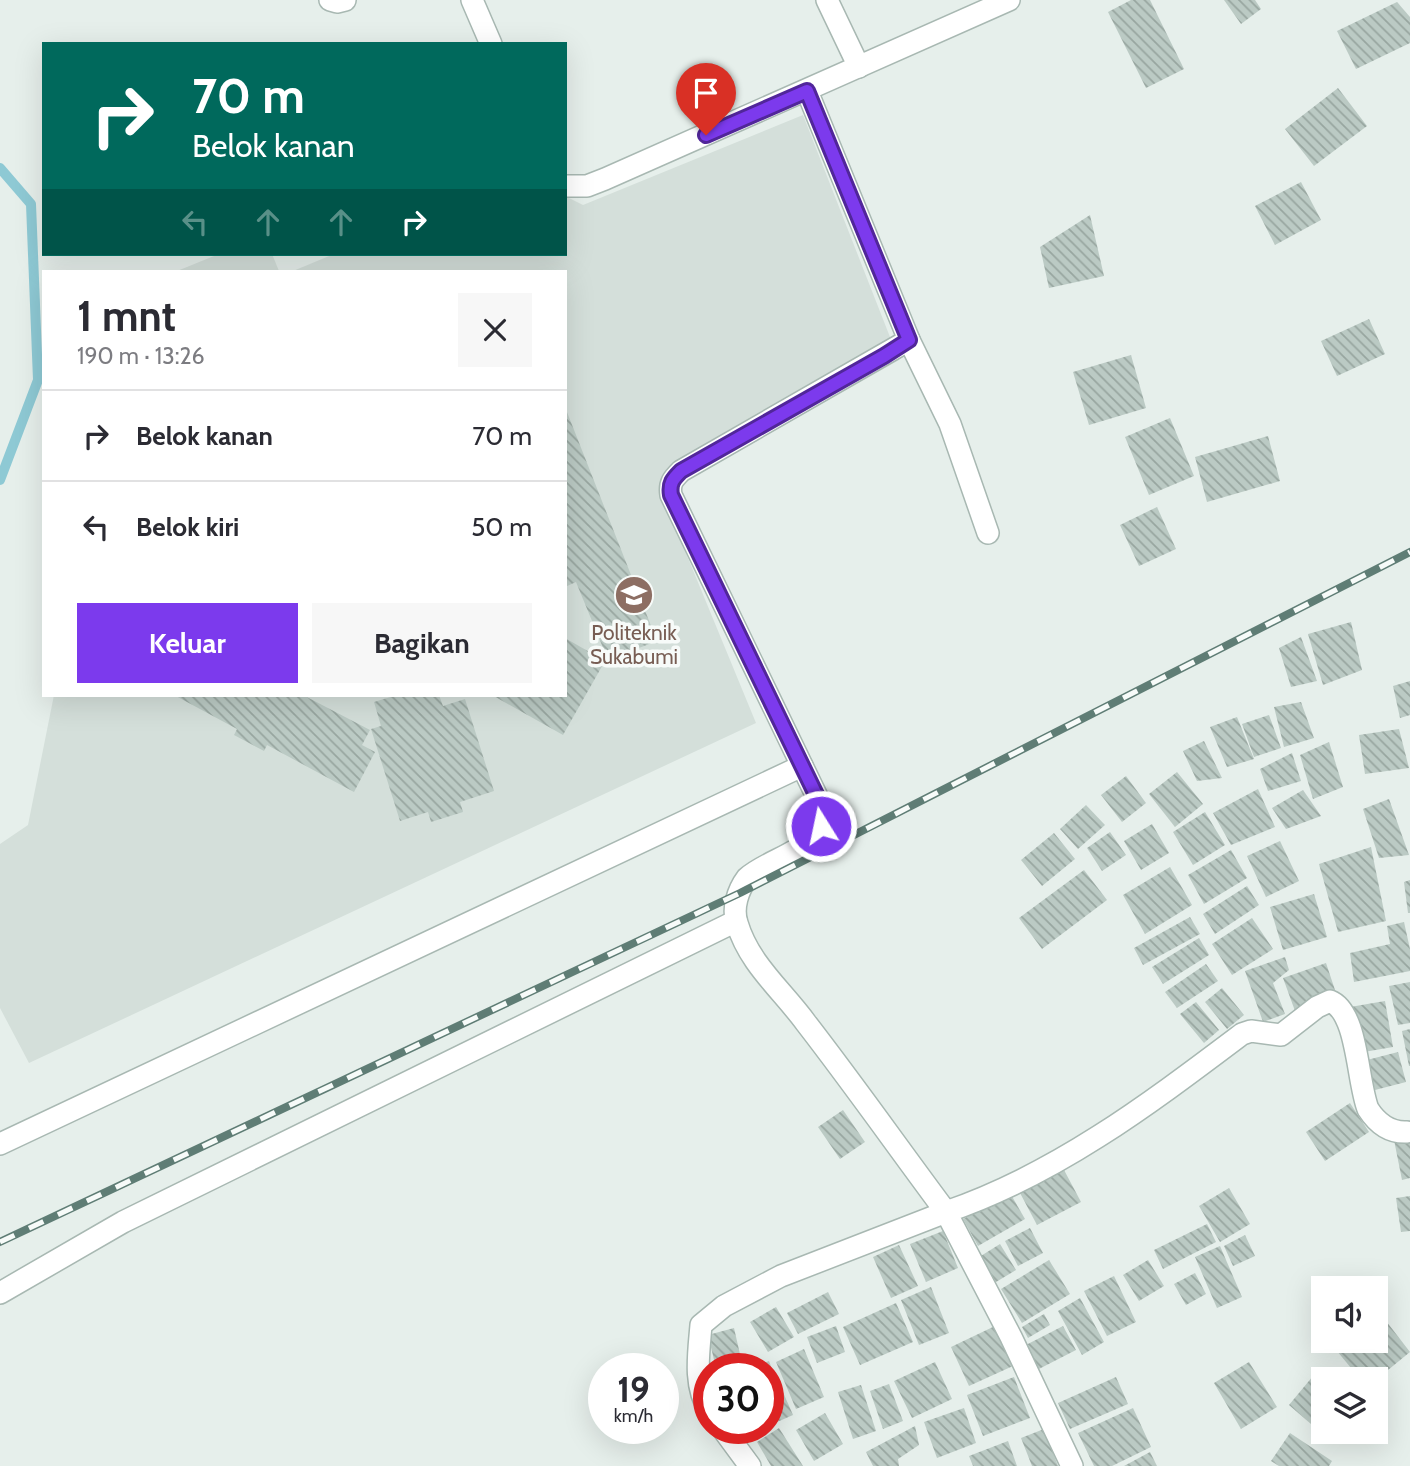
<!DOCTYPE html>
<html lang="id">
<head>
<meta charset="utf-8">
<style>
  :root { --surface:#fff; --page:#f7f7f7; --text:#2b2b33; --muted:#7c7c81; --line:#e1e1e2; --accent:#7c3aed }
  body { margin:0; font-family:Cabin,sans-serif; background:var(--page); color:var(--text); height:100vh; display:flex; flex-direction:column; font-size:26px; white-space:nowrap }
  * { box-sizing:border-box; margin:0 }
  p { font-size:23px; color:var(--muted) }
  .icon { flex:none; width:38px; height:38px; fill:none; stroke:currentColor; stroke-width:2; stroke-linecap:round; stroke-linejoin:round }
  .map { position:relative; flex:1; overflow:hidden }
  .side { position:absolute; left:42px; top:270px; width:525px; height:427px; display:flex; flex-direction:column; background:var(--surface); border-radius:0px; box-shadow:0 7px 28px #0002 }
  .side>* { flex:none }
  .banner { position:absolute; left:42px; top:42px; width:525px; height:214px; border-radius:0px; box-shadow:0 7px 28px #0002; background:#00695c; color:#fff; overflow:hidden }
  .fabs { position:absolute; left:1311px; top:1276px; display:grid; gap:14px }
  .fabs a { display:grid; place-items:center; width:77px; height:77px; border-radius:0px; background:var(--surface); box-shadow:0 7px 28px #0002; font-size:35px }
  .speed { position:absolute; left:588px; top:1353px; display:flex; gap:14px; font-size:35px; font-weight:700; text-align:center }
  .speed>* { display:grid; place-content:center; width:91px; height:91px; border-radius:50%; background:var(--surface); box-shadow:0 7px 28px #0002; line-height:1 }
  .speed small { font-size:18px; font-weight:400 }
  .speed .limit { border:10px solid #d22; background:#fff; color:#111 }
  .pin { position:absolute; display:grid; place-items:center; width:60px; height:60px; color:#fff; margin:-72px -30px; border-radius:50% 50% 50% 0; rotate:-45deg; box-shadow:0 0 7px #0007 }
  .pin .icon { rotate:45deg }
  .me { position:absolute; width:77px; margin:-38px; rotate:350deg; stroke-linejoin:round; filter:drop-shadow(0 0 5px #0008) }
  .turn { display:flex; align-items:center; gap:24px; height:147px; padding:0 35px; font-size:32px }
  .turn .icon { width:91px; height:91px; stroke-width:2.5 }
  .turn b { display:block; font-size:49px; line-height:60px }
  .lanes { display:flex; align-items:center; height:66px; padding:0 35px; background:#0003; justify-content:center; gap:35px; direction:ltr }
  .lanes .off { opacity:.35 }
  .round { display:grid; place-items:center; flex:none; width:74px; height:74px; border-radius:0px; background:var(--page) }
  .summary { display:flex; align-items:center; justify-content:space-between; height:119px; padding:0 35px }
  h1 { font-size:42px; font-weight:800; line-height:52px }
  .action { display:flex; gap:14px; margin-top:auto; padding:14px 35px }
  .action a { flex:1; height:80px; border-radius:0px; background:var(--accent); color:#fff; font-size:28px; font-weight:800; line-height:80px; text-align:center }
  .action a+a { background:var(--page); color:var(--text) }
  ul { padding:0; list-style:none }
  li { display:flex; align-items:center; gap:21px; height:91px; padding:0 35px; border-top:2px solid var(--line) }
  li div { flex:1 }
  li b { display:block; font-size:26px }
  li em { font-style:normal }
  .map>svg:first-child { display:block }
  .built { fill:#d4dfda }
  .lines { fill:none; stroke-linecap:round; stroke-linejoin:round }
  .stream { stroke:#8ec9d4; stroke-width:10 }
  .building { fill:url(#building-back-hatch) }
  .street-casing { stroke:#a8b8b2; stroke-width:24 }
  .street { stroke:#fff; stroke-width:21 }
  .rail-casing { stroke:#5f7d75; stroke-width:8 }
  .rail { stroke:#f7fbf9; stroke-width:5; stroke-dasharray:16; stroke-linecap:butt }
  .route-casing { stroke:#51269a; stroke-width:18 }
  .route { stroke:#7c3aed; stroke-width:12 }
  .labels { text-anchor:middle; dominant-baseline:central; stroke-width:7; stroke-linejoin:round; paint-order:stroke }
  .education-label { font-size:21px; fill:#785e54; stroke:#f7fbf9 }
</style>
</head>
<body>
<div class="map">
<svg width="1410" height="1466" viewBox="0 0 1410 1466">
  <defs>
    <pattern id="building-back-hatch" width="6" height="6" patternUnits="userSpaceOnUse" patternTransform="scale(1.75)"><rect width="6" height="6" fill="#bbcac4"/><path d="M-1 5l2 2M0 0l6 6M5-1l2 2" fill="none" stroke="#98a6a0"/></pattern>
  </defs>
  <rect width="100%" height="100%" fill="#e6efeb"/>
  <g class="built">
    <path d="M803,115L899,360L662,495L756,723L29,1063L0,1008V844L28,825L54,695H565V271H293L334,254H565V196L583,205Z"/>
    <path d="M219,254H272L279,271H177Z"/>
  </g>
  <g class="lines">
    <path class="stream" d="M0,168L31,204L38,380L0,480"/>
  </g>
  <g class="building">
    <path d="M1131,0H1150L1184,69L1146,88L1108,12Z"/>
    <path d="M1224,0H1255L1261,9L1241,24Z"/>
    <path d="M1397,2L1410,17V43L1356,69L1337,31Z"/>
    <path d="M1338,88L1367,126L1314,166L1285,129Z"/>
    <path d="M1301,182L1321,220L1275,245L1255,206Z"/>
    <path d="M1090,215L1104,276L1049,288L1040,247Z"/>
    <path d="M1369,319L1385,354L1337,376L1321,341Z"/>
    <path d="M1131,355L1146,408L1089,425L1073,372Z"/>
    <path d="M565,407L657,641L608,660L576,582L565,587Z"/>
    <path d="M1170,418L1194,476L1149,495L1125,437Z"/>
    <path d="M1268,436L1280,481L1207,502L1195,457Z"/>
    <path d="M1157,507L1176,549L1139,566L1120,525Z"/>
    <path d="M1351,622L1362,670L1323,685L1308,634Z"/>
    <path d="M1301,637L1317,681L1291,687L1279,648Z"/>
    <path d="M565,638L605,661L563,735L492,695H565Z"/>
    <path d="M1410,681V715L1400,718L1393,686Z"/>
    <path d="M174,695H303L370,730L362,745L375,752L354,792L267,745L264,751L234,735L237,729Z"/>
    <path d="M397,695H439L443,706L465,699L494,791L460,802L463,812L431,822L428,812L400,821L371,729L381,726L374,702Z"/>
    <path d="M1301,702L1314,738L1284,747L1274,707Z"/>
    <path d="M1269,715L1281,748L1254,757L1242,724Z"/>
    <path d="M1237,717L1254,759L1227,767L1210,727Z"/>
    <path d="M1399,729L1409,768L1365,774L1359,735Z"/>
    <path d="M1204,741L1222,778L1197,781L1183,751Z"/>
    <path d="M1329,742L1343,787L1313,799L1300,755Z"/>
    <path d="M1292,753L1301,781L1268,791L1260,769Z"/>
    <path d="M1177,772L1203,804L1175,827L1149,794Z"/>
    <path d="M1126,776L1146,803L1122,822L1101,795Z"/>
    <path d="M1258,789L1275,827L1231,845L1213,813Z"/>
    <path d="M1303,790L1321,816L1286,829L1272,808Z"/>
    <path d="M1389,799L1409,855L1379,858L1363,809Z"/>
    <path d="M1086,805L1105,825L1078,849L1060,829Z"/>
    <path d="M1205,812L1225,845L1193,865L1173,832Z"/>
    <path d="M1152,824L1169,853L1141,870L1124,841Z"/>
    <path d="M1110,832L1126,855L1102,871L1087,848Z"/>
    <path d="M1054,833L1075,859L1042,886L1021,860Z"/>
    <path d="M1280,841L1299,881L1266,897L1247,856Z"/>
    <path d="M1371,847L1386,921L1338,932L1319,864Z"/>
    <path d="M1231,850L1247,878L1204,904L1188,875Z"/>
    <path d="M1170,867L1192,905L1145,934L1123,895Z"/>
    <path d="M1084,870L1107,900L1042,949L1019,918Z"/>
    <path d="M1410,880V913H1408L1404,882Z"/>
    <path d="M1247,886L1259,905L1215,934L1203,914Z"/>
    <path d="M1314,894L1327,937L1283,950L1270,907Z"/>
    <path d="M1190,917L1200,934L1143,965L1134,948Z"/>
    <path d="M1252,918L1273,949L1232,975L1212,944Z"/>
    <path d="M1404,922L1410,949V971L1354,982L1350,953L1390,944L1387,926Z"/>
    <path d="M1199,938L1209,955L1163,984L1152,967Z"/>
    <path d="M1285,957L1289,970L1273,983L1285,1014L1263,1022L1245,971Z"/>
    <path d="M1326,963L1337,996L1295,1011L1283,978Z"/>
    <path d="M1206,964L1218,981L1177,1008L1165,992Z"/>
    <path d="M1410,982V1023L1398,1025L1389,986Z"/>
    <path d="M1222,988L1244,1015L1227,1029L1205,1002Z"/>
    <path d="M1385,1001L1393,1047L1358,1053L1350,1007Z"/>
    <path d="M1196,1002L1219,1030L1204,1043L1180,1014Z"/>
    <path d="M1410,1029V1066H1409L1402,1031Z"/>
    <path d="M1398,1052L1406,1082L1375,1090L1367,1060Z"/>
    <path d="M1350,1103L1369,1132L1325,1161L1306,1132Z"/>
    <path d="M843,1110L865,1142L840,1159L818,1127Z"/>
    <path d="M1410,1137V1178L1402,1180L1394,1140Z"/>
    <path d="M1064,1170L1081,1202L1037,1225L1020,1193Z"/>
    <path d="M1229,1188L1250,1224L1220,1242L1199,1206Z"/>
    <path d="M1010,1193L1025,1219L978,1246L963,1219Z"/>
    <path d="M1410,1196V1231L1401,1232L1396,1198Z"/>
    <path d="M1207,1224L1216,1242L1163,1269L1154,1250Z"/>
    <path d="M1030,1228L1043,1253L1018,1266L1005,1241Z"/>
    <path d="M943,1231L958,1268L926,1282L910,1244Z"/>
    <path d="M1245,1235L1255,1256L1233,1266L1224,1246Z"/>
    <path d="M1000,1244L1016,1270L991,1285L976,1259Z"/>
    <path d="M899,1245L918,1286L891,1298L873,1257Z"/>
    <path d="M1220,1246L1242,1297L1217,1308L1195,1257Z"/>
    <path d="M1049,1260L1070,1294L1022,1323L1001,1289Z"/>
    <path d="M1148,1260L1164,1286L1139,1301L1123,1275Z"/>
    <path d="M1195,1273L1206,1294L1186,1305L1174,1284Z"/>
    <path d="M1114,1276L1136,1322L1107,1336L1084,1291Z"/>
    <path d="M931,1287L949,1333L919,1345L901,1300Z"/>
    <path d="M828,1292L839,1314L798,1334L787,1313Z"/>
    <path d="M1080,1298L1104,1342L1082,1355L1058,1311Z"/>
    <path d="M896,1303L913,1342L860,1365L843,1327Z"/>
    <path d="M776,1307L794,1337L768,1352L750,1322Z"/>
    <path d="M1376,1308L1410,1352L1377,1379H1360L1328,1340H1376Z"/>
    <path d="M1044,1314L1050,1325L1028,1338L1022,1327Z"/>
    <path d="M836,1326L845,1352L817,1363L807,1337Z"/>
    <path d="M995,1326L1013,1366L969,1386L951,1347Z"/>
    <path d="M1063,1326L1076,1350L1035,1371L1022,1347Z"/>
    <path d="M734,1328L742,1363L716,1368L708,1335Z"/>
    <path d="M804,1349L824,1397L796,1409L776,1362Z"/>
    <path d="M769,1361L777,1383L768,1387V1368H750Z"/>
    <path d="M935,1362L952,1399L912,1418L894,1381Z"/>
    <path d="M1249,1362L1277,1407L1241,1429L1214,1383Z"/>
    <path d="M1313,1376L1323,1384V1410L1311,1424L1289,1405Z"/>
    <path d="M1014,1377L1030,1418L983,1436L967,1395Z"/>
    <path d="M1116,1377L1128,1404L1070,1429L1058,1403Z"/>
    <path d="M889,1384L903,1421L883,1429L870,1391Z"/>
    <path d="M861,1385L876,1431L853,1439L838,1392Z"/>
    <path d="M782,1390L793,1415L768,1426V1396Z"/>
    <path d="M964,1408L976,1443L937,1458L924,1422Z"/>
    <path d="M1133,1408L1151,1447L1112,1466H1094L1078,1433Z"/>
    <path d="M825,1413L843,1444L814,1461L796,1430Z"/>
    <path d="M915,1426L919,1445L898,1459L899,1466H873L866,1452Z"/>
    <path d="M779,1428L803,1466H771L757,1442Z"/>
    <path d="M1044,1429L1058,1466H1032L1021,1438Z"/>
    <path d="M1290,1433L1332,1461L1329,1466H1279L1271,1461Z"/>
    <path d="M1008,1441L1017,1466H973L969,1456Z"/>
    <path d="M1150,1452L1157,1466H1124Z"/>
  </g>
  <g class="lines">
    <g class="street-casing">
      <g id="street">
        <path d="M330,0L337,2L345,0"/>
        <path d="M472,0L491,44"/>
        <path d="M827,0L859,67"/>
        <path d="M565,186H587L605,179L1009,0"/>
        <path d="M909,340L950,424L988,533"/>
        <path d="M0,1144L802,766"/>
        <path d="M0,1293L123,1222L736,921"/>
        <path d="M709,1409C693,1386 699,1351 701,1325L724,1306L781,1276L946,1212C899,1149 854,1085 806,1023C782,990 749,964 737,923C732,908 738,890 747,878C773,855 828,850 821,805L671,495C669,483 673,479 681,471L909,340L807,91"/>
        <path d="M722,1428L750,1466"/>
        <path d="M1072,1466L1011,1337L946,1212C1057,1174 1149,1104 1242,1034L1251,1031L1281,1035L1317,1007L1330,1001C1358,1012 1357,1081 1368,1109C1377,1123 1389,1133 1407,1132"/>
      </g>
    </g>
    <use href="#street" class="street"/>
    <g class="rail-casing">
      <path id="rail" d="M0,1242L740,893L1410,552"/>
    </g>
    <use href="#rail" class="rail"/>
  </g>
  <g class="lines">
    <g class="route-casing">
      <path id="route" d="M706,135L807,91L909,340L884,356L681,471C673,479 669,483 671,495L821,805L823,816L821,826"/>
    </g>
    <use href="#route" class="route"/>
  </g>
  <defs>
    <g id="university-disc" transform="scale(2.0125)"><circle r="9.5" fill="#8d6e63" stroke="#f7fbf9"/><path d="M0-5L7-2L0 1L-7-2ZM-4 1L0 2.5L4 1V4Q0 6-4 4Z" fill="#fff"/></g>
  </defs>
  <g fill-rule="evenodd">
    <use href="#university-disc" x="634" y="595"/>
  </g>
  <g class="labels">
    <g class="education-label">
      <text x="634" y="632">Politeknik<tspan x="634" dy="24">Sukabumi</tspan></text>
    </g>
  </g>
</svg>
<div class="fabs">
<a><svg class="icon" aria-label="sound" viewBox="0 0 24 24"><path d="M4 9h4l5-4v14l-5-4H4zM17 9q2 3 0 6"/></svg></a>
<a><svg class="icon" aria-label="layers" viewBox="0 0 24 24"><path d="M12 4l9 5-9 5-9-5zM3 14l9 5 9-5"/></svg></a>
</div>
<div class="speed"><div>19<small>km/h</small></div><div class="limit">30</div></div>
<div class="pin" style="left:706px;top:135px;background:#d93025"><svg class="icon" aria-label="arrive" viewBox="0 0 24 24"><path d="M6 21V4h12l-3 4 3 4H6"/></svg></div>
<svg class="me" style="left:821px;top:826px" viewBox="-20 -20 40 40"><circle r="17" fill="#7c3aed" stroke="#fff" stroke-width="3"/><path d="M0-11L8 9 0 5-8 9z" fill="#fff"/></svg>
<div class="banner">
<div class="turn"><svg class="icon" aria-label="right" viewBox="0 0 24 24"><path d="M7 20v-9h11M14 6l5 5-5 5"/></svg><div><b>70 m</b>Belok kanan</div></div>
<div class="lanes"><svg class="icon off" aria-label="left" viewBox="0 0 24 24"><path d="M17 20v-9H6M10 6l-5 5 5 5"/></svg><svg class="icon off" aria-label="ahead" viewBox="0 0 24 24"><path d="M12 20V5M6 11l6-6 6 6"/></svg><svg class="icon off" aria-label="ahead" viewBox="0 0 24 24"><path d="M12 20V5M6 11l6-6 6 6"/></svg><svg class="icon" aria-label="right" viewBox="0 0 24 24"><path d="M7 20v-9h11M14 6l5 5-5 5"/></svg></div>
</div>
<section class="side">
<div class="summary"><div><h1>1 mnt</h1><p>190 m · 13:26</p></div><a class="round"><svg class="icon" aria-label="close" viewBox="0 0 24 24"><path d="M6 6l12 12M18 6L6 18"/></svg></a></div>
<ul>
<li><svg class="icon" aria-label="right" viewBox="0 0 24 24"><path d="M7 20v-9h11M14 6l5 5-5 5"/></svg><div><b>Belok kanan</b></div><em>70 m</em></li>
<li><svg class="icon" aria-label="left" viewBox="0 0 24 24"><path d="M17 20v-9H6M10 6l-5 5 5 5"/></svg><div><b>Belok kiri</b></div><em>50 m</em></li>
</ul>
<div class="action"><a>Keluar</a><a>Bagikan</a></div>
</section>
</div>
</body>
</html>
